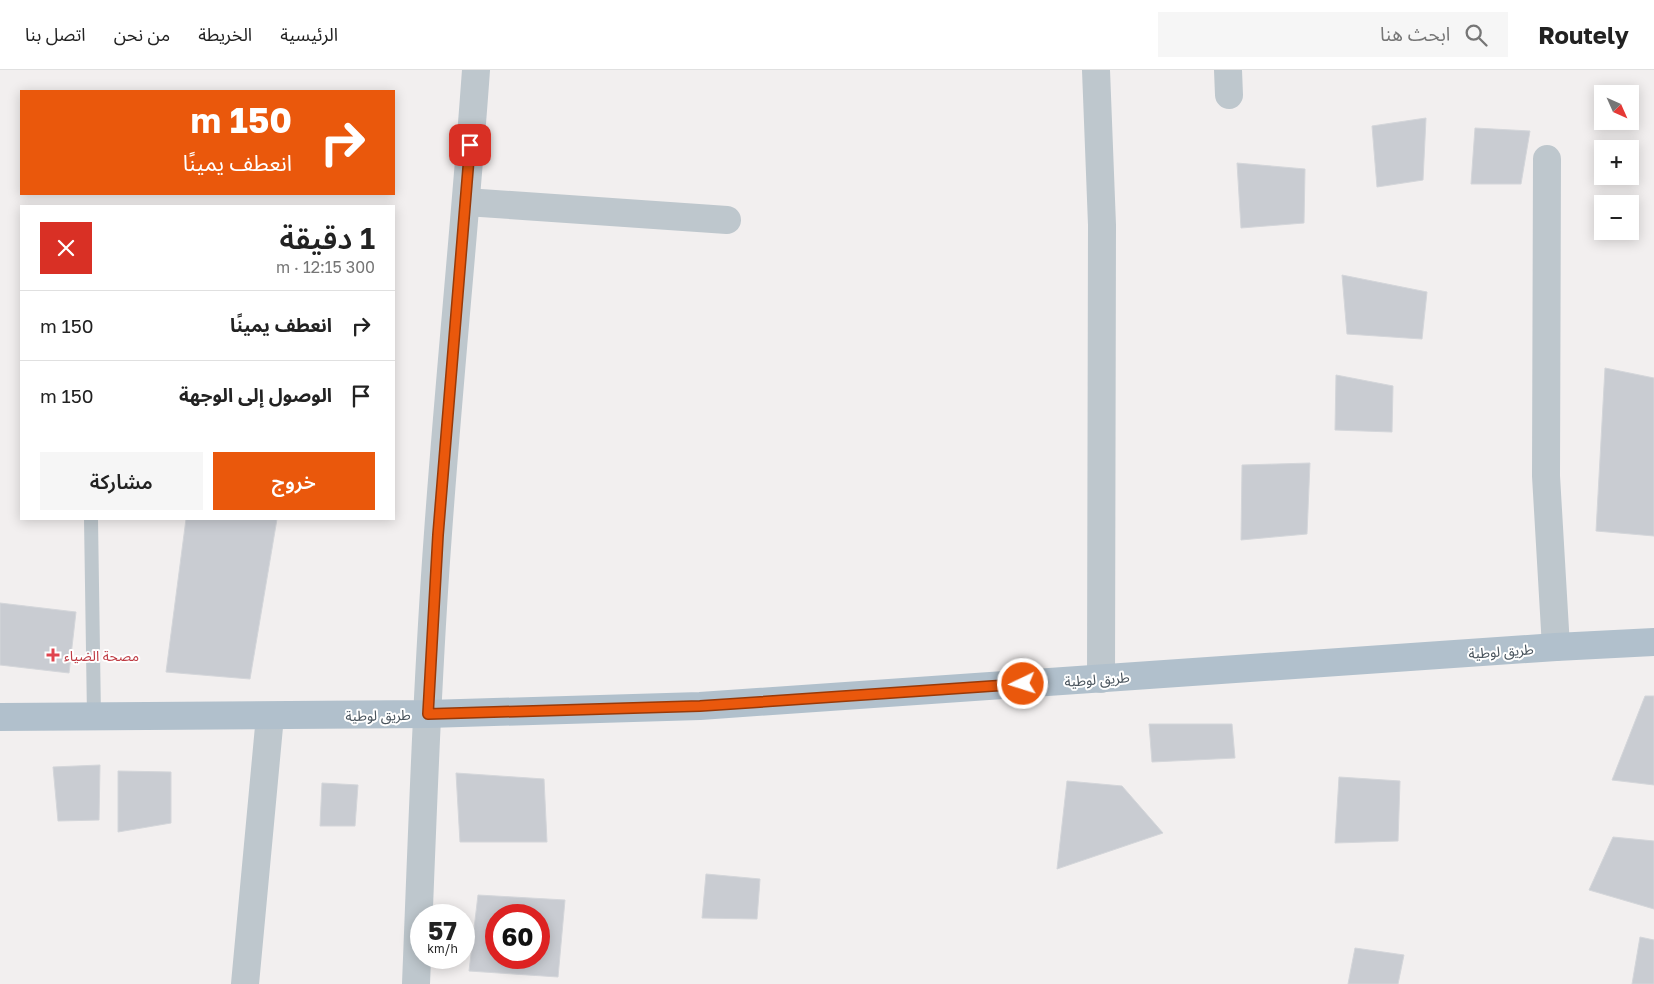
<!DOCTYPE html>
<html lang="ar">
<head>
<meta charset="utf-8">
<style>
  :root { --surface:#fff; --page:#f6f6f6; --text:#222; --muted:#767676; --line:#e0e0e0; --accent:#ea580c }
  body { margin:0; font-family:"Golos Text","Noto Sans Arabic",sans-serif; background:var(--page); color:var(--text); direction:rtl; height:100vh; display:flex; flex-direction:column; font-size:19px; white-space:nowrap }
  * { box-sizing:border-box; margin:0 }
  p { font-size:16px; color:var(--muted) }
  .icon { flex:none; width:28px; height:28px; fill:none; stroke:currentColor; stroke-width:2; stroke-linecap:round; stroke-linejoin:round }
  .map { position:relative; flex:1; overflow:hidden; direction:ltr }
  .details { position:absolute; left:20px; top:135px; width:375px; height:315px; display:flex; flex-direction:column; background:var(--surface); border-radius:0px; box-shadow:0 2px 12px #0003; direction:rtl }
  .details>* { flex:none }
  .guide { position:absolute; left:20px; top:20px; width:375px; height:105px; border-radius:0px; box-shadow:0 2px 12px #0003; direction:rtl; background:#ea580c; color:#fff; overflow:hidden }
  .needle { width:32px; rotate:135deg }
  .controls { position:absolute; left:1594px; top:15px; display:grid; gap:10px }
  .controls a { display:grid; place-items:center; width:45px; height:45px; border-radius:0px; background:var(--surface); box-shadow:0 2px 12px #0003; font-size:25px }
  .speed { position:absolute; left:410px; top:834px; display:flex; gap:10px; font-size:25px; font-weight:700; text-align:center }
  .speed>* { display:grid; place-content:center; width:65px; height:65px; border-radius:50%; background:var(--surface); box-shadow:0 2px 12px #0003; line-height:1 }
  .speed small { font-size:12px; font-weight:400 }
  .speed .limit { border:8px solid #d22; background:#fff; color:#111 }
  .pin { position:absolute; display:grid; place-items:center; width:42px; height:42px; color:#fff; margin:-21px; border-radius:10px; box-shadow:0 2px 8px #0006 }
  .me { position:absolute; width:55px; margin:-28px; rotate:266deg; stroke-linejoin:round; filter:drop-shadow(0 0 4px #0008) }
  .turn { display:flex; align-items:center; gap:18px; height:105px; padding:0 20px; font-size:22px }
  .turn .icon { width:65px; height:65px; stroke-width:2.5 }
  .turn b { display:block; font-size:35px; line-height:42px }
  .round { display:grid; place-items:center; flex:none; width:52px; height:52px; border-radius:0px; background:var(--page) }
  .overview { display:flex; align-items:center; justify-content:space-between; height:85px; padding:0 20px }
  h1 { font-size:30px; font-weight:600; line-height:38px }
  .action { display:flex; gap:10px; margin-top:auto; padding:10px 20px }
  .action a { flex:1; height:58px; border-radius:0px; background:var(--accent); color:#fff; font-size:20px; font-weight:600; line-height:58px; text-align:center }
  .action a+a { background:var(--page); color:var(--text) }
  ul { padding:0; list-style:none }
  li { display:flex; align-items:center; gap:15px; height:70px; padding:0 20px; border-top:1px solid var(--line) }
  li div { flex:1 }
  li b { display:block; font-size:19px }
  li em { font-style:normal }
  header { display:flex; align-items:center; gap:30px; box-sizing:border-box; height:70px; padding:0 25px; background:var(--surface); border-bottom:1px solid var(--line) }
  header strong { font-size:24px }
  nav { display:flex; gap:28px; margin-inline-start:auto; font-size:18px }
  .search { width:350px; height:45px; background:var(--page); display:flex; align-items:center; gap:12px; box-sizing:border-box; padding:0 18px; border-radius:0px; color:var(--muted); font-size:19px }
  .map>svg:first-child { display:block }
  .building { fill:#c9ccd2; stroke:#d4d6da; fill-rule:evenodd }
  .lines { fill:none; stroke-linecap:round; stroke-linejoin:round }
  .lane { stroke:#bec7cd; stroke-width:14 }
  .street { stroke:#bec7cd; stroke-width:28 }
  .primary { stroke:#b1c0cc; stroke-width:28 }
  .route-casing { stroke:#983908; stroke-width:12 }
  .route { stroke:#ea580c; stroke-width:9 }
  .health-dot { fill:#e0444e; stroke:#fff; stroke-width:2 }
  .labels { text-anchor:middle; dominant-baseline:central; stroke-width:4; stroke-linejoin:round; paint-order:stroke }
  .street-label { font-size:14px; fill:#48535c; stroke:#fff }
  .health-label { font-size:14px; fill:#be3a42; stroke:#fff; text-anchor:start }
</style>
</head>
<body>
<header>
<strong>Routely</strong>
<div class="search"><svg class="icon" aria-label="search" viewBox="0 0 24 24"><circle cx="10" cy="10" r="6"/><path d="M15 15l6 6"/></svg>ابحث هنا</div>
<nav><a>الرئيسية</a><a>الخريطة</a><a>من نحن</a><a>اتصل بنا</a></nav>
</header>
<div class="map">
<svg width="1654" height="914" viewBox="0 0 1654 914">
  <rect width="100%" height="100%" fill="#f2efef"/>
  <g class="building">
    <path d="M1426,48L1423,110L1377,117L1372,56Z"/>
    <path d="M1475,58L1530,61L1521,114H1471Z"/>
    <path d="M1237,93L1305,99L1304,153L1241,158Z"/>
    <path d="M1342,205L1427,222L1422,269L1347,264Z"/>
    <path d="M1605,298L1654,308V466L1596,461Z"/>
    <path d="M1336,305L1393,316L1392,362L1335,360Z"/>
    <path d="M1310,393L1307,464L1241,470L1242,395Z"/>
    <path d="M186,449H277L250,609L166,602Z"/>
    <path d="M0,533L76,542L69,603L0,595Z"/>
    <path d="M1645,626H1654V715L1612,710Z"/>
    <path d="M1149,654H1232L1235,688L1152,692Z"/>
    <path d="M100,695L99,750L58,751L53,697Z"/>
    <path d="M118,701L171,702V753L118,762Z"/>
    <path d="M456,703L544,709L547,772H460Z"/>
    <path d="M1339,707L1400,711L1398,771L1335,773Z"/>
    <path d="M1067,711L1122,716L1163,763L1057,799Z"/>
    <path d="M322,713L358,715L355,756H320Z"/>
    <path d="M1613,767L1654,771V839L1589,820Z"/>
    <path d="M706,804L760,809L757,849L702,848Z"/>
    <path d="M478,825L565,830L558,907L469,901ZM496,845H539V888H496Z"/>
    <path d="M1640,867L1654,870V914H1632Z"/>
    <path d="M1355,878L1404,885L1398,914H1348Z"/>
  </g>
  <g class="lines">
    <path class="lane" d="M91,449L94,647"/>
    <g class="street">
      <path d="M1096,0L1102,155L1101,609"/>
      <path d="M1228,0L1229,25"/>
      <path d="M1547,89L1546,406L1556,577"/>
      <path d="M466,132L727,150"/>
      <path d="M245,914L270,646"/>
      <path d="M416,914C422,764 427,613 438,463C449,309 465,155 476,0"/>
    </g>
    <path class="primary" d="M0,647L428,644L700,636L1556,577L1654,572"/>
  </g>
  <g class="lines">
    <g class="route-casing">
      <path id="route" d="M470,75L438,465L428,644L700,636L1023,614"/>
    </g>
    <use href="#route" class="route"/>
  </g>
  <path class="health-dot" d="M50.5 577.5h5v5h5v5h-5v5h-5v-5h-5v-5h5z"/>
  <g class="labels">
    <g class="street-label">
      <text transform="translate(1501 581) rotate(-4)">طريق لوطية</text>
      <text transform="translate(1097 609) rotate(-4)">طريق لوطية</text>
      <text transform="translate(378 645) rotate(-1)">طريق لوطية</text>
    </g>
    <g class="health-label">
      <text x="64" y="585">مصحة الضياء</text>
    </g>
  </g>
</svg>
<div class="controls">
<a><svg class="needle" viewBox="-14 -14 28 28"><path d="M0-13l5 13h-10z" fill="#e53935"/><path d="M0 13l5-13h-10z" fill="#767676"/></svg></a>
<a>+</a>
<a>−</a>
</div>
<div class="speed"><div>57<small>km/h</small></div><div class="limit">60</div></div>
<div class="pin" style="left:470px;top:75px;background:#d93025"><svg class="icon" aria-label="arrive" viewBox="0 0 24 24"><path d="M6 21V4h12l-3 4 3 4H6"/></svg></div>
<svg class="me" style="left:1023px;top:614px" viewBox="-20 -20 40 40"><circle r="17" fill="#ea580c" stroke="#fff" stroke-width="3"/><path d="M0-11L8 9 0 5-8 9z" fill="#fff"/></svg>
<div class="guide">
<div class="turn"><svg class="icon" aria-label="right" viewBox="0 0 24 24"><path d="M7 20v-9h11M14 6l5 5-5 5"/></svg><div><b>150 m</b>انعطف يمينًا</div></div>
</div>
<section class="details">
<div class="overview"><div><h1>1 دقيقة</h1><p>300 m · 12:15</p></div><a class="round" style="background:#d93025;color:#fff"><svg class="icon" aria-label="close" viewBox="0 0 24 24"><path d="M6 6l12 12M18 6L6 18"/></svg></a></div>
<ul>
<li><svg class="icon" aria-label="right" viewBox="0 0 24 24"><path d="M7 20v-9h11M14 6l5 5-5 5"/></svg><div><b>انعطف يمينًا</b></div><em>150 m</em></li>
<li><svg class="icon" aria-label="arrive" viewBox="0 0 24 24"><path d="M6 21V4h12l-3 4 3 4H6"/></svg><div><b>الوصول إلى الوجهة</b></div><em>150 m</em></li>
</ul>
<div class="action"><a>خروج</a><a>مشاركة</a></div>
</section>
</div>
</body>
</html>
